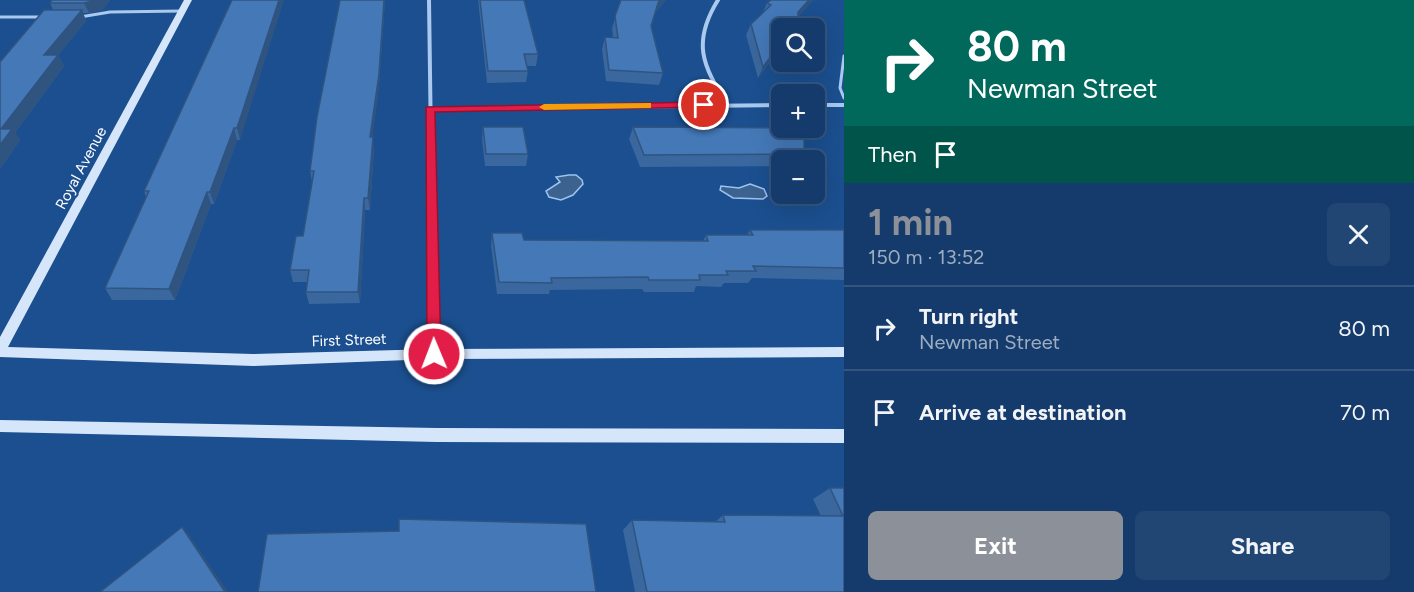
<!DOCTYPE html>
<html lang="en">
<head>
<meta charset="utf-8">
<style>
  :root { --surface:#143b6b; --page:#214673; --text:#f1f3f6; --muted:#9dadc1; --line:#33557e; --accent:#8c9099 }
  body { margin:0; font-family:Figtree,sans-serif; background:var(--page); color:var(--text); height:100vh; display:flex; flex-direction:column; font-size:22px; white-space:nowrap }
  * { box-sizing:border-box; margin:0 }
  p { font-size:20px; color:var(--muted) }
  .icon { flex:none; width:33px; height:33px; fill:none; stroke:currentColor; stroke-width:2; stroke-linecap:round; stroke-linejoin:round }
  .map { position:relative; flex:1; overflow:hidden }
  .panel { display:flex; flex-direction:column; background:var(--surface); width:570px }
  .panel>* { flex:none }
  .banner { background:#00695c; color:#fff; overflow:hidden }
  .buttons { position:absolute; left:771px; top:18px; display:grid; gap:12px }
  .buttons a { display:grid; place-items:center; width:54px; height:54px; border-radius:9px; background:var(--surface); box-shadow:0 6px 24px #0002,0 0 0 2px var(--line); font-size:30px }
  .pin { position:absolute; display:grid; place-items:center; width:51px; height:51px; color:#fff; margin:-26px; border:3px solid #fff; border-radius:50%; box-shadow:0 2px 6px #0007 }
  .me { position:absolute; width:66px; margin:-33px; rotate:359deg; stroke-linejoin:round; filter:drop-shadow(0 0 4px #0008) }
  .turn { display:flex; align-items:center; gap:21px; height:126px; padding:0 24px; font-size:27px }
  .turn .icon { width:78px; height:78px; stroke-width:2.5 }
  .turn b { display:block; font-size:42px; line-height:51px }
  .then { display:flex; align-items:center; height:57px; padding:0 24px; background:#0003; gap:12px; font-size:22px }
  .round { display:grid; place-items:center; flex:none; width:63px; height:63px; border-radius:9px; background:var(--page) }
  .summary { display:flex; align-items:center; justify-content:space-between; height:102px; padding:0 24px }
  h1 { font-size:36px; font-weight:700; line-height:45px; color:var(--accent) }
  .cta { display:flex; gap:12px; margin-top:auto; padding:12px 24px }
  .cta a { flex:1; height:69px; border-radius:9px; background:var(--accent); color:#fff; font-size:24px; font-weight:700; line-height:69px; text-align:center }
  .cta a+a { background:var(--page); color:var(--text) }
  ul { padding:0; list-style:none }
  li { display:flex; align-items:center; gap:18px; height:84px; padding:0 24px; border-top:2px solid var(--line) }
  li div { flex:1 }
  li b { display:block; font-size:22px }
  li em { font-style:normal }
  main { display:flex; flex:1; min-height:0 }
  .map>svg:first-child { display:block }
  .water { fill:#3c6290; stroke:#9cc4f0; stroke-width:1.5 }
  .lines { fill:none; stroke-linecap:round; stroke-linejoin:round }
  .service { stroke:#a9c9ee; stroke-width:3 }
  .minor-far2 { stroke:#a9c9ee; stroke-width:4 }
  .minor-far1 { stroke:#a9c9ee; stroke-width:5 }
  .minor { stroke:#a9c9ee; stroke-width:8 }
  .secondary { fill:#d6e6fa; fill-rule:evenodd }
  .wall { fill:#3a679d }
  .shaded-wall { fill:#305480 }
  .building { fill:#4478b7; stroke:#305480; stroke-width:1.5 }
  .route { fill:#e11d48; stroke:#92132f; stroke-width:1.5 }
  .slow { fill:#f59e0b }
  .labels { text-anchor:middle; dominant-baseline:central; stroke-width:4.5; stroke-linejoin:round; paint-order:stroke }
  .street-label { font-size:15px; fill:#fff; stroke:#1b4f8f }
</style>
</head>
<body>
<main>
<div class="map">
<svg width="844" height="592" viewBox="0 0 844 592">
  <rect width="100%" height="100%" fill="#1b4f8f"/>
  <g class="water">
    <path d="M569,175H576L582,180L583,184L573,195L561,200L549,197L546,191L560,182L556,177Z"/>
    <path d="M750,184L764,189L767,196L763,199L733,198L720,190L721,186L739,188Z"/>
  </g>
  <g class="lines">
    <g class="service">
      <path d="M0,17H42"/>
      <path d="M80,17L110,12L182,11"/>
      <path d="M844,56L840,88L844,98"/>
    </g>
    <g class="minor-far2">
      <path d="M429,0L431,145"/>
      <path d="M718,0C692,42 702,65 727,104"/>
      <path d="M814,105H844"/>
      <path d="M430,109L782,105"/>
    </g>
    <path class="minor-far1" d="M431,143L434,337"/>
    <path class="minor" d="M434,335V354"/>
    <g class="secondary">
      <path d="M184,0H192L8,347L253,354L434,349L844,347V357L434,359L253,366L0,357V337Z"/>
      <path d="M0,420L437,428L844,429V443L437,442L0,432Z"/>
    </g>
  </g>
  <g class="wall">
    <path d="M110,0L102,10L89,13H83L86,21L58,55L64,66L15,133L20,140L0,169L53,10L50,3Z"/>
    <path d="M232,0L240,140H237L214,204H211L175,300H112L105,288L146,197L144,191Z"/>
    <path d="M340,0H385L379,86L372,137L374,149L370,210H365L360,303L309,304L306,292L308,282H293L290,270L303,236L312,182L310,171Z"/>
    <path d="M478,0H524L538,54L536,66H527L528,71L526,82L487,83Z"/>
    <path d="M621,0H666L655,13L651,26L663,73L659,85L606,81L602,49L605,37L613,38L612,28Z"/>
    <path d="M771,0H813L798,17L793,28H782V45L758,78L746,35L751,24L763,12L767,3Z"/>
    <path d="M483,127L528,154L526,166H485L482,139Z"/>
    <path d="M633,127L804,148L809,154L804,160H782V166L640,167L629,139Z"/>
    <path d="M750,230H844V280L752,278L748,283H724L721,287L696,286L694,292H644L642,289L550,290L549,294H497L491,245L492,233L524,240L703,241L706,235H747Z"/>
    <path d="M830,488H844V592H635L623,530L632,520L715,522L723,515L821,516L813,499Z"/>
  </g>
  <g class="shaded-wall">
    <path d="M96,0H110L102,10L89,13L84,3Z"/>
    <path d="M279,0H284L240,140L237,128Z"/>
    <path d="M384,0H385L379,86L371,149L370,137Z"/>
    <path d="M660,0H666L654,14L658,3Z"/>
    <path d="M809,0H813L793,23L798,12Z"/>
    <path d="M82,10L86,21L58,55L64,66L15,133L20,140L0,169V145L1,129L44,55Z"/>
    <path d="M782,41V45L758,78L763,67Z"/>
    <path d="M234,128L237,140L214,204L210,192Z"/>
    <path d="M373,137L374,149L370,210L368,198Z"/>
    <path d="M207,192L211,204L175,300L169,289Z"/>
    <path d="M364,198L365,210L360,303L358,292Z"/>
    <path d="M182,527L189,535L228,592H225Z"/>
  </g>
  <g class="building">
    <path d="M52,0H96L84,3H50Z"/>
    <path d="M232,0H279L237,128H234L210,192H207L169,289L105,288L149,191H144Z"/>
    <path d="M340,0H384L379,74L370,137H373L368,198H364L358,292H306L309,270H290L296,236H303L314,171H310L317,117Z"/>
    <path d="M480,0H524L538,54H524L528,71H488Z"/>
    <path d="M621,0H660L658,3L651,26L663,73L609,70L605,37L618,38L615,16Z"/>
    <path d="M771,0H809L798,12V18L790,28H782V41L763,67L751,24L771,5L767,3Z"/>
    <path d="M44,10H82L44,55H58L1,129H12L0,145V62Z"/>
    <path d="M483,127H523L528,154H486Z"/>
    <path d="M633,127L789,128L804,131V148L809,154L644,155Z"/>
    <path d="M750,230H844V268L753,266L756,271H726L728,275H699L700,280H649L648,277L551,278L552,283L499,282L492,233H522L524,240L708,241L706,235H753Z"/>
    <path d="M830,488H844V592H647L632,520L725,522L723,515L843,516Z"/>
    <path d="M399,519L586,524L596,592H258L267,534L399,531Z"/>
    <path d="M182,527L225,592H100Z"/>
  </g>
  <path class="route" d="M704,102L707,103V107L435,112L441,354L439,358H429L427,354L426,107Z"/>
  <path class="slow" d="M648,103H651V108L544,110L539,107L544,104Z"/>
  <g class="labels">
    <g class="street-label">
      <text transform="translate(81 168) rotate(-62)">Royal Avenue</text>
      <text transform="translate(349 340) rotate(-2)">First Street</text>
    </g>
  </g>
</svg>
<div class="buttons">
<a><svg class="icon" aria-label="search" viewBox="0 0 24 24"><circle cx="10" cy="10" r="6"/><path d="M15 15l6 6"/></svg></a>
<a>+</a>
<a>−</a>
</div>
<div class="pin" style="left:704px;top:105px;background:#d93025"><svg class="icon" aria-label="arrive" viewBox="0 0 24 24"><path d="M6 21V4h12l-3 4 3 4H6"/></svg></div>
<svg class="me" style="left:434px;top:354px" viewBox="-20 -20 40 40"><circle r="17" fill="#e11d48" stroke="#fff" stroke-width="3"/><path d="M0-11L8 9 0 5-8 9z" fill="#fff"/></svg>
</div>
<section class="panel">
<div class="banner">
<div class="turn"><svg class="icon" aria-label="right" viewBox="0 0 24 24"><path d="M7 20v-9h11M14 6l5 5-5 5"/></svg><div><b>80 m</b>Newman Street</div></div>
<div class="then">Then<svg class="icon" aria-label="arrive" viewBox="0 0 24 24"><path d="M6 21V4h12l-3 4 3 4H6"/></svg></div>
</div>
<div class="summary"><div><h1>1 min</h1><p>150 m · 13:52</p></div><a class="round"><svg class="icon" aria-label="close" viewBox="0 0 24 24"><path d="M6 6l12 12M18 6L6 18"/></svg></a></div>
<ul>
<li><svg class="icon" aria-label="right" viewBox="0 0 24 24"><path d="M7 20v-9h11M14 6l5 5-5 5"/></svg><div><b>Turn right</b><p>Newman Street</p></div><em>80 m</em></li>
<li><svg class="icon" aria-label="arrive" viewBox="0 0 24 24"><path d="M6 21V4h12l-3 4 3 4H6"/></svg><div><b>Arrive at destination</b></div><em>70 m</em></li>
</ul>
<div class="cta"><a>Exit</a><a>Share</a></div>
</section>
</main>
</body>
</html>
